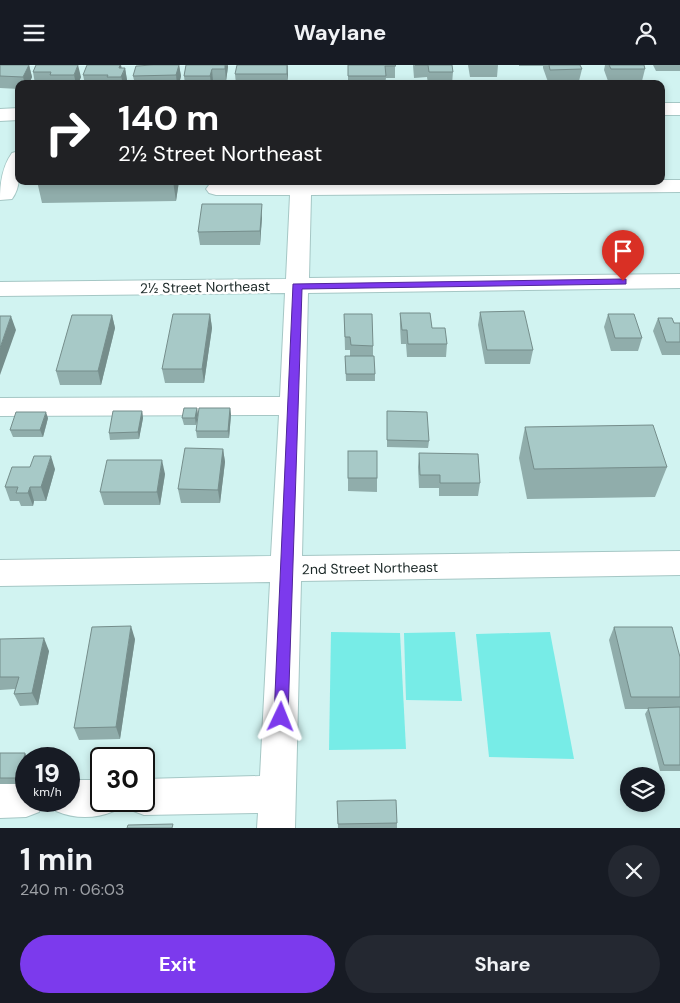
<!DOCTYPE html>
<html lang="en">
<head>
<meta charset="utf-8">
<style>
  :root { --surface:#171b24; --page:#242831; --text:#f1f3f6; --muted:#9ea1a6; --accent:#7c3aed }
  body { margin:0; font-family:"DM Sans",sans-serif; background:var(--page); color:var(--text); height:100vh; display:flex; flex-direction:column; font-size:19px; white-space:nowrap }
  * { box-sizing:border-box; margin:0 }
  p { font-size:16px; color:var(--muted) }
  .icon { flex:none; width:28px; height:28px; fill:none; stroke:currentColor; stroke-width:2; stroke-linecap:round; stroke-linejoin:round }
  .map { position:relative; height:763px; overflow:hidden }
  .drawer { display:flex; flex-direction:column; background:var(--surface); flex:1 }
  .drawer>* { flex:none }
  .banner { position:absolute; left:15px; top:15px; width:650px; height:105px; border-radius:10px; box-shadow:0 2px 8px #0003; background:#202124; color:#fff; overflow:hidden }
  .controls { position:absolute; left:620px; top:702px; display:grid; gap:10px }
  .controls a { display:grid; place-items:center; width:45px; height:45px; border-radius:50%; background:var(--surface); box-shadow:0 2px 8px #0003; font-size:25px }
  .speed { position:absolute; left:15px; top:682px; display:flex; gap:10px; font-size:25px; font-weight:700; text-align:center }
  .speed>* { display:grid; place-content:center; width:65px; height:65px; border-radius:50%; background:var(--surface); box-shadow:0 2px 8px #0003; line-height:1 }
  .speed small { font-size:12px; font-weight:400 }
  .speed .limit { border:2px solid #111; border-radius:8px; background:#fff; color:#111 }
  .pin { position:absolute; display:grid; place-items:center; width:42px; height:42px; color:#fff; margin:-51px -21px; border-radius:50% 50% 50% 0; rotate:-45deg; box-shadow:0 0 5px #0007 }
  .pin .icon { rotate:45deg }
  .me { position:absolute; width:55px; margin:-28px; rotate:2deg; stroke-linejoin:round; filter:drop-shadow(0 0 4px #0008) }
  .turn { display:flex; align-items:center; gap:18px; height:105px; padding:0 20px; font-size:22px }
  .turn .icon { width:65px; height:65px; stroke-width:2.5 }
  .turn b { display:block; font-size:35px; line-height:42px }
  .round { display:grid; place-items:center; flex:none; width:52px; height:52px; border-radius:26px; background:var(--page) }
  .headline { display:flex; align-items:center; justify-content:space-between; height:85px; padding:0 20px }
  h1 { font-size:30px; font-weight:700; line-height:38px }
  .primary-button { display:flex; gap:10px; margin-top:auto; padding:10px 20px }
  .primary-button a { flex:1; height:58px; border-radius:30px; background:var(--accent); color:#fff; font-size:20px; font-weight:700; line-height:58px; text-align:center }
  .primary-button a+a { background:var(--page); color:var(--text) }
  header { display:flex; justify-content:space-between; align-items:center; height:65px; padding:0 20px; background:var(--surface); font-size:22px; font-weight:700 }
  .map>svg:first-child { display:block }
  .green { fill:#77ece7 }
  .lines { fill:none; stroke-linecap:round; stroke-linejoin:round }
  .minor-casing { stroke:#a5c7c5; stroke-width:2 }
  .minor { fill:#fff; fill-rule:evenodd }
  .wall { fill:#90adab }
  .shaded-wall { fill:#758d8b }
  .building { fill:#a7c9c7; stroke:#758d8b }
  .route { fill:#7c3aed; stroke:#51269a }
  .labels { text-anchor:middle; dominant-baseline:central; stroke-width:5; stroke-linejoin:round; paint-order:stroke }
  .street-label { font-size:14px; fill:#1a2726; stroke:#fff }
</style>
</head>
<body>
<header><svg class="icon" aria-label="menu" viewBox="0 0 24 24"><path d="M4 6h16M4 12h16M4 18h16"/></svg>Waylane<svg class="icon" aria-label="person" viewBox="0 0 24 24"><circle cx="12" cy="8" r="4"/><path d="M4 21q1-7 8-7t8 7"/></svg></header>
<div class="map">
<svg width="680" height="763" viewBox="0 0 680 763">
  <rect width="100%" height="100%" fill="#d1f3f1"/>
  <g class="green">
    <path d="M331,567L400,568L406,684L329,685Z"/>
    <path d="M455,567L462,636L406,635L404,568Z"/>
    <path d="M550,567L574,694L489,692L476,569Z"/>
  </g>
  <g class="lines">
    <g class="minor-casing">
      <g id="minor">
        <rect x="661" y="38" width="19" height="12"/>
        <path d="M19,43V55L0,56V44Z"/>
        <path d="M19,86C19,104 22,120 12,134L0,135C0,118 2,102 12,88Z"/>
        <path d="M661,115H680V127L311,130L309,213L680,209V223L308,228L302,491L680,486V510L301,516L295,763H257L258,748L144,750L131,745L127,736H144V714L260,711L270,517L0,521V495L271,491L279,350L0,351V333L280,332L285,228L0,231V217L286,214L290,130H216L209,128L206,124L209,120L216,118Z"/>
        <path d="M69,715H101V736H118L114,746C95,754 75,754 56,746L52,736H69Z"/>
        <path d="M26,716V736H44L39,747L26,752L0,753V717Z"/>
      </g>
    </g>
    <use href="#minor" class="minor"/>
  </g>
  <g class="wall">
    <path d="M0,0H29L32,12L29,19H19V24L0,23Z"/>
    <path d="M36,0L81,12L78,19H35L33,7Z"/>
    <path d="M153,0H179L181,11L179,19H135L133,11Z"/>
    <path d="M186,0L228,2L226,16H213L212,19H185L184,11Z"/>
    <path d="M288,0L287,19H236L235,9Z"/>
    <path d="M348,0H395V13H386L385,19H348Z"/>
    <path d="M413,0H452L453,7L452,19H428L427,12L414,13Z"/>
    <path d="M468,0H498L497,12H470Z"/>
    <rect x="519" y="0" width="24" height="1"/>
    <path d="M543,0H580L582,4L579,16L548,17L543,3Z"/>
    <path d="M605,0H644L645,4L642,16H608L604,5Z"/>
    <path d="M653,0H680V6H656Z"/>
    <path d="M122,3H125L127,15L126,19H85L83,10Z"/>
    <path d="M37,116H179L176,136L42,138Z"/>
    <path d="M262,152L260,180H200L198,167Z"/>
    <path d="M480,247L533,285L530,299H485L478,260Z"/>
    <path d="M400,248L432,263L447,279L446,292H407L406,279H401L400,261Z"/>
    <path d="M210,249L212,263L204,318H165L162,304Z"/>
    <path d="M344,249L373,281V291L375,309V316H346L345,291H350V285H345Z"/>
    <path d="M608,249L642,273L638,286H611L604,262Z"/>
    <path d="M112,250L115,263L101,320H60L56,306Z"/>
    <path d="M658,253L674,258H680V290H662L653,266Z"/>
    <path d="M197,343L198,350L196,360H184L182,353Z"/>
    <path d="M230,343L231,350L229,373H197L196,366Z"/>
    <path d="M142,346L143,353L139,374L110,375L109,368Z"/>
    <path d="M48,353L43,372H13L10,365Z"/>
    <path d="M387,353L429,376L428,383L387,382Z"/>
    <path d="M525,362L667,402L655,432L527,434L519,393Z"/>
    <path d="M223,384L225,397L220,438H181L178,424Z"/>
    <path d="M348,386L377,413V427L348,426Z"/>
    <path d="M419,388L480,418L478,431H439V423H419L418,402Z"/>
    <path d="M55,404L46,436H34L33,441H21L19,436H10L5,422Z"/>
    <path d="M165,409L160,440H104L100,427Z"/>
    <path d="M614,562L680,592V706H660L645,649L648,644H625L609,575Z"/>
    <path d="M0,574L49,586L38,640L20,641L14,629L15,624L0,625Z"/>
    <path d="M135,574L120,674L79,675L74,663Z"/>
    <path d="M0,688L28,694H26V701L22,719H0Z"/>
    <path d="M337,736L397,758V763H338Z"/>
  </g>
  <g class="shaded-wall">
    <path d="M29,0L32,12L29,19H25L23,12Z"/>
    <path d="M78,0L81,12L78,19H76L74,10Z"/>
    <path d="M120,0H121L123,9L125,3L127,15L126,19H123L119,3Z"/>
    <path d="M179,0L181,11L179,19H177L176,10Z"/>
    <path d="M225,0H228V2L226,16L225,4Z"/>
    <path d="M288,0V10L287,19V9Z"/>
    <path d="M212,4L213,16L212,19H211L210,11Z"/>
    <path d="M173,116H179L176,136Z"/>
    <path d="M262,139V152L260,180V166Z"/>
    <path d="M210,249L212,263L204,318L202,304Z"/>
    <path d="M112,250L115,263L101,320L98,306Z"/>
    <path d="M11,251L16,265L0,310V283Z"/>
    <path d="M197,343L198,350L196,360L195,353Z"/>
    <path d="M230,343L231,350L229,373L228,366Z"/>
    <path d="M142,346L143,353L139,374L138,367Z"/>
    <path d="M46,347L48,353L43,372L40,365Z"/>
    <path d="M223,384L225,397L220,438L218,425Z"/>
    <path d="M51,391L55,404L46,436L41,422Z"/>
    <path d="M162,395L165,409L160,440L157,427Z"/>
    <path d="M30,422L34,436L33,441L28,428Z"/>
    <path d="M131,561L135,574L120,674L116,662Z"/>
    <path d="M44,573L49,586L38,640L32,628Z"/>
    <path d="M25,688L28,694H26V701L22,719L19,713Z"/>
  </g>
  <g class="building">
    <path d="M0,0H29L23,12L0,11Z"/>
    <path d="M36,0H78L74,10H50L51,7H33Z"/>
    <path d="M87,0H120L119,3H125L121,12H107L108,10H83Z"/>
    <path d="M153,0H179L176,10L133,11L136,1Z"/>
    <path d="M186,0H225V4H212L210,11H184Z"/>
    <path d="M237,0H287V9H235Z"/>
    <path d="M348,0H395L396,1H385L386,11H348Z"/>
    <path d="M415,0H452L453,7H429L428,0Z"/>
    <path d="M549,0H580L582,4L550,5Z"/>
    <path d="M609,0H644L645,4H611Z"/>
    <path d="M202,139H262L260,166L198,167Z"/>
    <path d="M524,246L533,285H487L480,247Z"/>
    <path d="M400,248H430L432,263H445L447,279H408L407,265H402Z"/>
    <path d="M173,249H210L202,304H162Z"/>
    <path d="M344,249H372L373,281L351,280L350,272H345Z"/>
    <path d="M608,249H634L642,273H615Z"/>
    <path d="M72,250H112L98,306H56Z"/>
    <path d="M0,251H11L0,283Z"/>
    <path d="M658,253H672L674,258H680V277H666Z"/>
    <path d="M345,291H374L375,309H346Z"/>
    <path d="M184,343H197L195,353H182Z"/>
    <path d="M199,343H230L228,366H196Z"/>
    <path d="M113,346H142L138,367L109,368Z"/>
    <path d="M387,346L427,347L429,376L387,375Z"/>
    <path d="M16,347H46L40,365H10Z"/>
    <path d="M653,360L667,402L534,404L525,362Z"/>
    <path d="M185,383L223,384L218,425L178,424Z"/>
    <rect x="348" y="386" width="29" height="27"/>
    <path d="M419,388L478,389L480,418H440V410H420Z"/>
    <path d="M34,391H51L41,422H30L28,428H16L18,422H5L12,402H30Z"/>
    <path d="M107,395H162L157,427H100Z"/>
    <path d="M131,561L116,662L74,663L92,562Z"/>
    <path d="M614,562H672L680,592V632H631Z"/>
    <path d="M44,573L32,628L14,629L19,612H0V574Z"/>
    <path d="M680,642V700H664L648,643Z"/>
    <path d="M0,688H25L19,713H0Z"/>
    <path d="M396,735L397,758L338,759L337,736Z"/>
    <path d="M173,759L172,763H127L128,760Z"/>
  </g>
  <path class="route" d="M623,214H626V219L302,224L288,652L286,657L281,659L276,657L274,652L293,219Z"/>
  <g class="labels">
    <g class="street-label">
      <text transform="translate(205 222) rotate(-1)">2½ Street Northeast</text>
      <text transform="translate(370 503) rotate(-1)">2nd Street Northeast</text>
    </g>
  </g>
</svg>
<div class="controls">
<a><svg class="icon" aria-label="layers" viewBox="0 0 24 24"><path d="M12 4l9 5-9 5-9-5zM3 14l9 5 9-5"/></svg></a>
</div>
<div class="speed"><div>19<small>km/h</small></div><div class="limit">30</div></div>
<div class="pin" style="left:623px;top:216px;background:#d93025"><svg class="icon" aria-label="arrive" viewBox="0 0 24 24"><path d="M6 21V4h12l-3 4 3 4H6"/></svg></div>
<svg class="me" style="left:281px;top:652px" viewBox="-20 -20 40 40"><path d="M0-17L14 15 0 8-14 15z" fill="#7c3aed" stroke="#fff" stroke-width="4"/></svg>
<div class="banner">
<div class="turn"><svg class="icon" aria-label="right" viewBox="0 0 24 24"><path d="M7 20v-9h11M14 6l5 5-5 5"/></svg><div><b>140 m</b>2½ Street Northeast</div></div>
</div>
</div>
<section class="drawer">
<div class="headline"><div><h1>1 min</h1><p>240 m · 06:03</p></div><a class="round"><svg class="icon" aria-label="close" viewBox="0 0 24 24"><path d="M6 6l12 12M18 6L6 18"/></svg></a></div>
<div class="primary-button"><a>Exit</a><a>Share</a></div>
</section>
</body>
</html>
